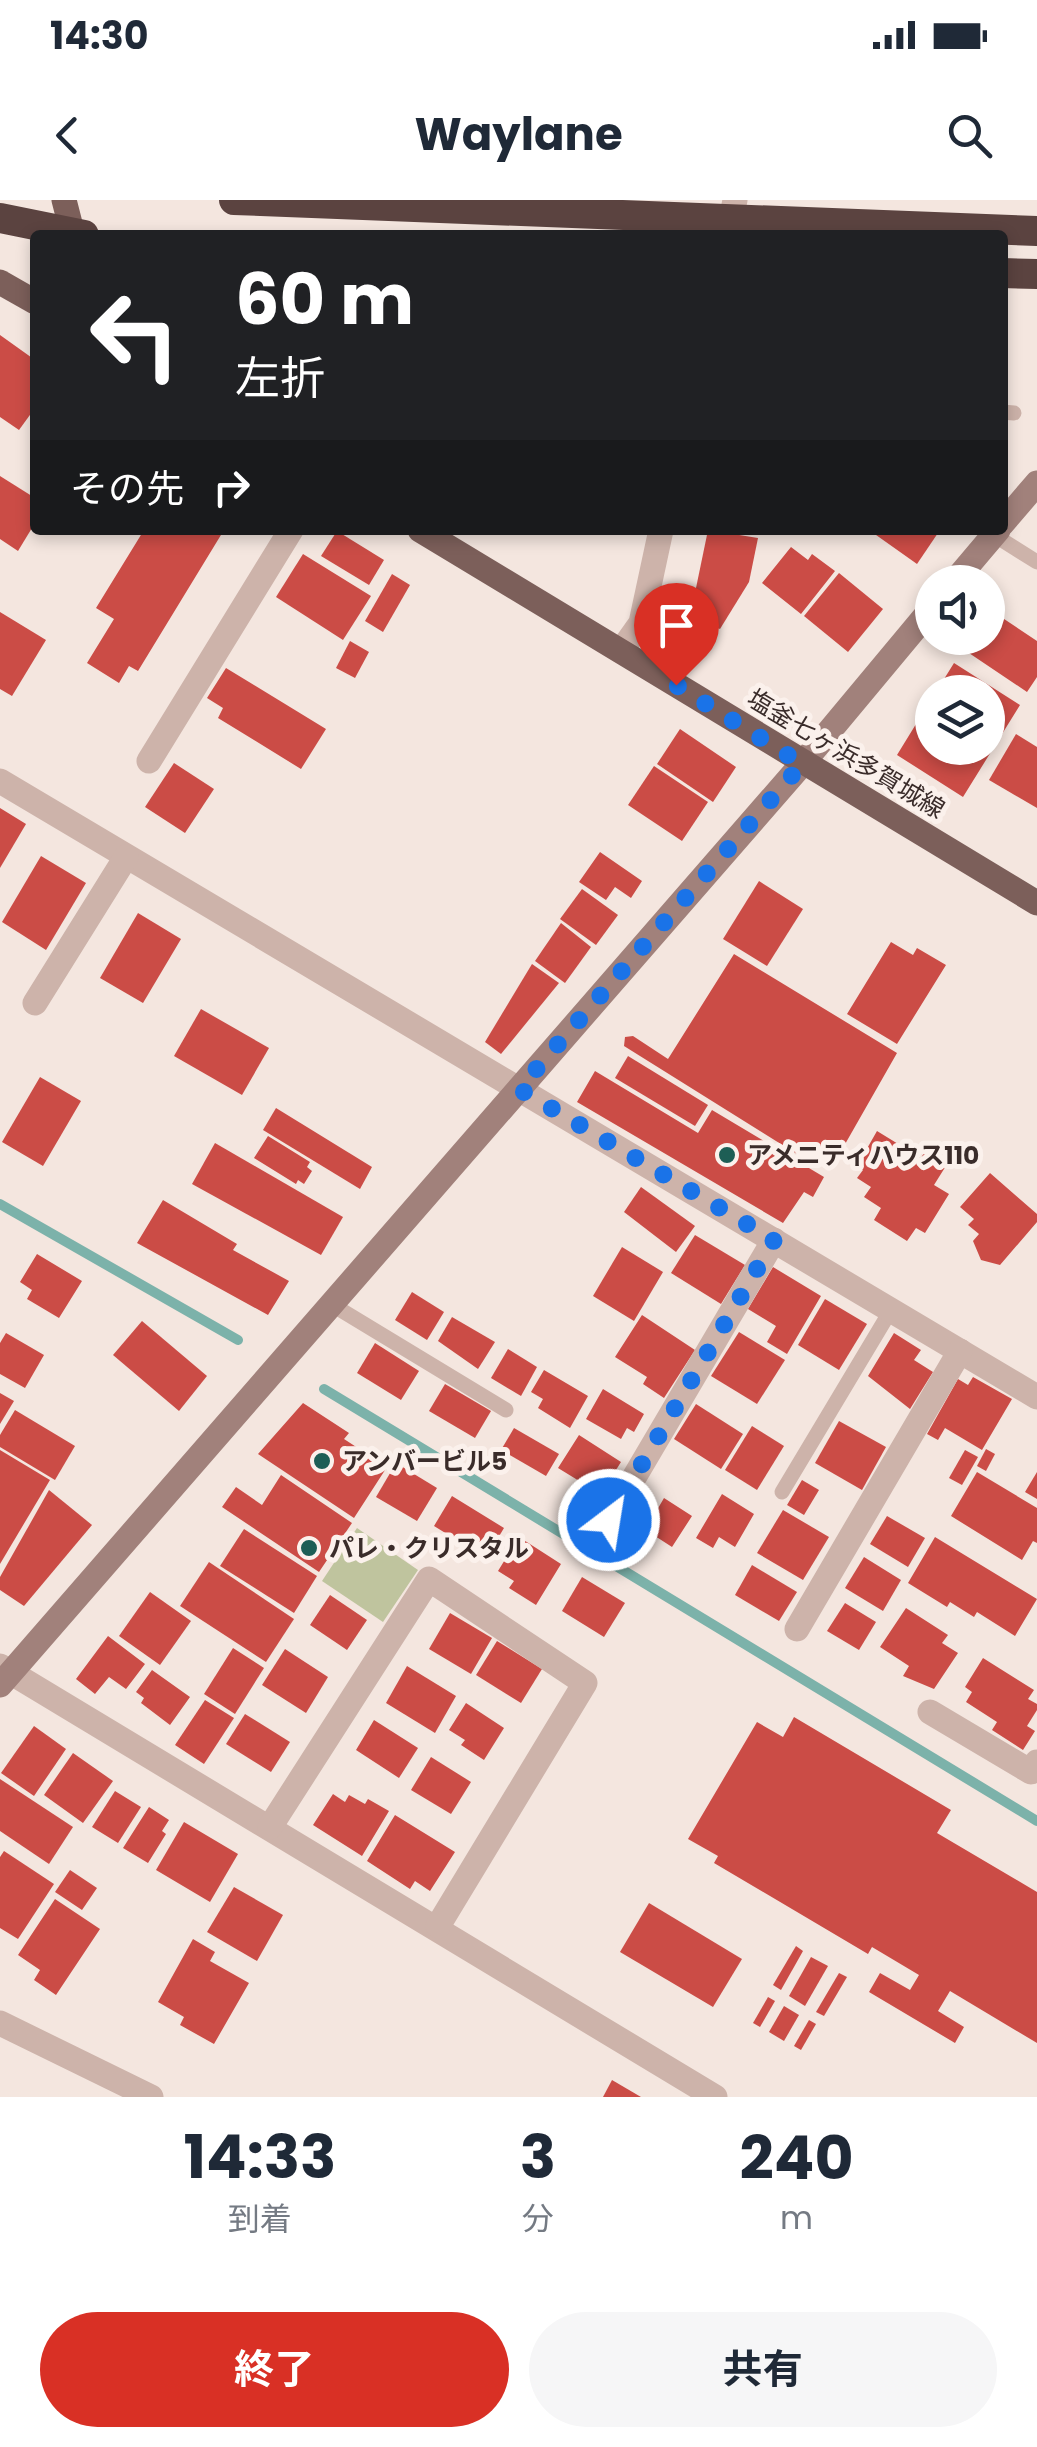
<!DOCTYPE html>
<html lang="ja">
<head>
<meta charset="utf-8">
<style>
  :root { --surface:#fff; --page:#f6f6f7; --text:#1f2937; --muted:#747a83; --accent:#d93025 }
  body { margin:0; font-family:Poppins,"Noto Sans JP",sans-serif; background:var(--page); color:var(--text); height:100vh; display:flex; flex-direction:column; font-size:38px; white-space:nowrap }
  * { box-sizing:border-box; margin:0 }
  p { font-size:32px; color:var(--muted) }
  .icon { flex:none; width:55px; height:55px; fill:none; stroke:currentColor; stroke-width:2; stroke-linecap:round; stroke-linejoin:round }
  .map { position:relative; height:1897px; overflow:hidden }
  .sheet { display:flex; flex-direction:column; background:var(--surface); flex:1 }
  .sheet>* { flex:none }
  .top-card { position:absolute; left:30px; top:30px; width:978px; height:305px; border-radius:10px; box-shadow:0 5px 15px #0003; background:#202124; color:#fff; overflow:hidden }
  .buttons { position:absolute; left:915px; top:365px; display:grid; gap:20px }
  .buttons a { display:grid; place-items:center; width:90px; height:90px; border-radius:50%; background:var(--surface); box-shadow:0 5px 15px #0003; font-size:50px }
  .pin { position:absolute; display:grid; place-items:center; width:85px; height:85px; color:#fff; margin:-102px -42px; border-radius:50% 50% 50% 0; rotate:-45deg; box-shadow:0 0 10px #0007 }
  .pin .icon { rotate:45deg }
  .me { position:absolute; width:110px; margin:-55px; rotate:31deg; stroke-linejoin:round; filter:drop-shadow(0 0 8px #0008) }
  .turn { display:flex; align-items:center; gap:35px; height:210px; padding:0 40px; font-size:45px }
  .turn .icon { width:130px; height:130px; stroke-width:2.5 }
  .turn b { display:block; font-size:70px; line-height:85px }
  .then { display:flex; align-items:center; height:95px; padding:0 40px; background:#0003; gap:20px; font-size:38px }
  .eta { display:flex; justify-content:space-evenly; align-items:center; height:170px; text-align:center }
  .eta b { font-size:60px; font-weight:700; line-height:70px }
  .cta { display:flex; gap:20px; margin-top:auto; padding:20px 40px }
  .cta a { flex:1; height:115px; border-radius:60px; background:var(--accent); color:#fff; font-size:40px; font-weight:700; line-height:115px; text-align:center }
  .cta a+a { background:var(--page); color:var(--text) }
  .status { display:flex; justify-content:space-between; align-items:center; height:70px; padding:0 50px; background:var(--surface); direction:ltr }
  .status svg { height:28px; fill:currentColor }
  header { display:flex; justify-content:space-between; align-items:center; height:130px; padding:0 40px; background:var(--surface); font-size:45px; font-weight:700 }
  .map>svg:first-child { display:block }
  .green { fill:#bfc49e }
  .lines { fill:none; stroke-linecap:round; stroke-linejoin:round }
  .stream { stroke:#7cb2aa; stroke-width:10 }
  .building { fill:#cb4c46 }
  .lane { stroke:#cdb3aa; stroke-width:15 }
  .street { stroke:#cdb3aa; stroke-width:25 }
  .secondary { stroke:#a1817b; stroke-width:25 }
  .primary { stroke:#7c5f5a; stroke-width:25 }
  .highway { stroke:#5b4340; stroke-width:30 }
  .route { stroke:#1a73e8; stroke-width:18; stroke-dasharray:0 32.4 }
  .poi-dot { fill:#1d5e55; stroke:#fbf1ec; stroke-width:4 }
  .labels { text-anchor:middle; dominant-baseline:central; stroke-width:10; stroke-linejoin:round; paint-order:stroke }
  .street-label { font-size:25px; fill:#3a2c2a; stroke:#fbf1ec }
  .poi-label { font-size:25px; font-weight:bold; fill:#3a2c2a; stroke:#fbf1ec; text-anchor:start }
</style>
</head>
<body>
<div class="status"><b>14:30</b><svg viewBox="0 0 49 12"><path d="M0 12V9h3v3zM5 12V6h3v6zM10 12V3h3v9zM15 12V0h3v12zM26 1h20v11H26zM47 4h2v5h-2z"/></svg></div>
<header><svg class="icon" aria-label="back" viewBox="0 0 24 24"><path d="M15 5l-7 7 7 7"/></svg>Waylane<svg class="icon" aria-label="search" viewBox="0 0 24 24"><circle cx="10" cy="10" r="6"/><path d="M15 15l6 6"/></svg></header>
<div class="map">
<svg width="1037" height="1897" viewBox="0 0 1037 1897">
  <rect width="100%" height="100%" fill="#f4e6df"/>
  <path class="green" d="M357,1328L418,1370L383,1422L322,1381Z"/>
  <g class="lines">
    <g class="stream">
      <path d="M0,1004L238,1140"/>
      <path d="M324,1189L1037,1621"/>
    </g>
  </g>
  <g class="building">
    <path d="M0,135L35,160V208L19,230L0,217Z"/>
    <path d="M0,276L35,298V323L18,351L0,339Z"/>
    <path d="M144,330H224L138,471L129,466L119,483L87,463L114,419L96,408Z"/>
    <path d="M708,330L758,338L749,382L720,429L690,417Z"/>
    <path d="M869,330H940L917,364Z"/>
    <path d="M337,331L384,360L369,385L321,356Z"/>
    <path d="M791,347L808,360L812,354L835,371L801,414L762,383Z"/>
    <path d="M303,354L371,396L343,440L276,397Z"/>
    <path d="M839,373L883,409L848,452L804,416Z"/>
    <path d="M392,374L410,385L383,432L365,421Z"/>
    <path d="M992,411L1037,441V477L1027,492L966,451L974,438H988Z"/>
    <path d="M0,412L46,440L12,496L0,489Z"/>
    <path d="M350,441L369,452L355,478L336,468Z"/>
    <path d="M954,463L1020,505L963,597L897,555L932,498V548H988V492H936Z"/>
    <path d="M226,468L326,529L301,569L218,518L223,508L207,498Z"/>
    <path d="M680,529L736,567L713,602L657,564Z"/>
    <path d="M1016,534L1037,547V608L989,580Z"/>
    <path d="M174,563L214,589L185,633L145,607Z"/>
    <path d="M654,566L708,602L682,641L628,605Z"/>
    <path d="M0,608L26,624L0,668Z"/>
    <path d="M600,652L642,681L631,698L615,687L606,700L579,682Z"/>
    <path d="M41,656L86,683L46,750L2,722Z"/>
    <path d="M759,681L803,709L767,766L723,739Z"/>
    <path d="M582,689L618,715L596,745L560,719Z"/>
    <path d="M138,713L181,739L143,803L100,778Z"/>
    <path d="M561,723L591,747L565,783L535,761Z"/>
    <path d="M891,742L913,755L917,748L946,765L897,844L847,814Z"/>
    <path d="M734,754L897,853L836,960L824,952L816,966L624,846L625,837L633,836L668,859Z"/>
    <path d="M532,764L559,783L501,854L485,842Z"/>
    <path d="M201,809L269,848L242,895L174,856Z"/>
    <path d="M628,856L708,905L695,926L615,878Z"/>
    <path d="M595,871L698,933L712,910L824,977L813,997L804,992L783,1023L577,902Z"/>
    <path d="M40,877L81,901L43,966L2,942Z"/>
    <path d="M276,908L372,967L360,989L263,930Z"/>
    <path d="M877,931L921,958L927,948L949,961L934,985L949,994L925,1033L916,1028L907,1041L874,1020L881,1008L864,997L871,987L857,978L863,970L857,966Z"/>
    <path d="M268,936L310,962L307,967L312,971L304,984L298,980L296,984L254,958Z"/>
    <path d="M215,943L343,1017L321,1055L192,984Z"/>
    <path d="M990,973L1037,1014V1022L1000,1065L981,1060L973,1041L979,1034L968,1025L974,1019L960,1007Z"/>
    <path d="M641,987L695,1026L676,1052L624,1012Z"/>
    <path d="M163,1000L237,1044L233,1050L289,1081L268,1115L137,1043Z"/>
    <path d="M695,1035L745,1065L721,1104L671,1073Z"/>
    <path d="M622,1047L663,1072L634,1121L593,1096Z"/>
    <path d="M37,1054L82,1081L59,1118L27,1099L32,1090L20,1082Z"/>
    <path d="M773,1067L821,1096L787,1154L767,1142L776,1126L748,1109Z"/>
    <path d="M412,1092L444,1112L427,1140L395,1120Z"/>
    <path d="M825,1099L867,1124L839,1170L798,1145Z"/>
    <path d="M642,1115L695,1150L664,1198L643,1184L647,1177L615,1157Z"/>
    <path d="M452,1117L495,1142L478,1169L438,1141Z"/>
    <path d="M142,1121L207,1176L179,1211L113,1155Z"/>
    <path d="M739,1132L785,1160L757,1204L711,1176Z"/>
    <path d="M6,1133L44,1155L25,1188L0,1174V1143Z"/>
    <path d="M894,1133L921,1150L914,1160L933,1172L910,1209L868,1176Z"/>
    <path d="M375,1143L419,1171L401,1200L357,1173Z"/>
    <path d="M508,1149L537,1167L521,1196L491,1178Z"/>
    <path d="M544,1170L588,1196L570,1228L538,1208L543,1199L531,1192Z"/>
    <path d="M973,1177L1012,1199L982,1250L945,1228L938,1240L927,1234L958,1179L968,1185Z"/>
    <path d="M445,1184L491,1211L475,1238L429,1211Z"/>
    <path d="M603,1189L644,1214L634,1232L627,1228L621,1239L586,1219Z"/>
    <path d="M0,1193L14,1201L0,1224Z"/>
    <path d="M303,1203L349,1233L344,1239L387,1267L354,1318L258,1254Z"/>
    <path d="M696,1204L743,1234L721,1269L674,1239Z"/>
    <path d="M15,1210L75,1246L55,1280L0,1247V1235Z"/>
    <path d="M839,1221L886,1247L862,1290L815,1263Z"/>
    <path d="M752,1226L784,1246L757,1290L725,1270Z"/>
    <path d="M514,1228L559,1254L546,1276L501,1250Z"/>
    <path d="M579,1235L621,1262L604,1289L592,1282L589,1287L558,1268Z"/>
    <path d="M986,1249L995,1254L986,1271L977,1266Z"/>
    <path d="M0,1250L50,1280L0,1364Z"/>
    <path d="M965,1250L978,1257L962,1285L949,1278Z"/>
    <path d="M396,1263L437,1288L417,1321L376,1297Z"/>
    <path d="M977,1272L1037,1308V1343L1033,1341L1022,1360L951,1316Z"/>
    <path d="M1037,1272V1299L1025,1292Z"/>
    <path d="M281,1275L352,1323L319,1372L222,1307L236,1287L262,1305Z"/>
    <path d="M802,1280L819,1290L804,1315L787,1305Z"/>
    <path d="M49,1290L92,1325L24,1406L0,1390V1377Z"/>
    <path d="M722,1294L754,1314L735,1347L719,1337L713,1348L696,1338Z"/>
    <path d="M452,1296L504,1328L486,1358L434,1326Z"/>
    <path d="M664,1298L692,1316L672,1347L638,1325L642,1320L630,1312L639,1299L657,1310Z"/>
    <path d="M783,1310L829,1337L803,1380L757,1353Z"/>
    <path d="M887,1316L925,1338L908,1367L870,1344Z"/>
    <path d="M244,1329L317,1376L294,1413L220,1366Z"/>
    <path d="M519,1337L561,1364L536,1405L509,1388L514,1381L498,1371Z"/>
    <path d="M935,1337L1037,1399L1015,1436L977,1412L974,1417L950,1402L947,1407L908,1383Z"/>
    <path d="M864,1357L901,1380L883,1411L845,1388Z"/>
    <path d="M209,1362L294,1419L266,1462L180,1406Z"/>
    <path d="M752,1365L797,1392L779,1421L735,1395Z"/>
    <path d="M582,1377L625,1403L604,1437L562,1411Z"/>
    <path d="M150,1392L191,1421L160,1465L119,1436Z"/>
    <path d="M330,1395L367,1420L347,1450L310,1425Z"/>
    <path d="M845,1403L876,1422L859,1450L827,1431Z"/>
    <path d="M906,1408L948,1435L942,1443L958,1453L934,1489L903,1476L909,1466L880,1447Z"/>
    <path d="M450,1413L492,1438L471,1474L429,1449Z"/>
    <path d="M108,1436L145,1464L126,1489L109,1477L95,1494L76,1479Z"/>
    <path d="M497,1441L542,1469L521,1503L476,1475Z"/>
    <path d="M233,1448L264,1468L235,1514L204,1494Z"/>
    <path d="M285,1449L328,1477L306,1513L262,1485Z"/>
    <path d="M983,1458L1034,1490L1028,1499L1037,1504V1510L1027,1526L1035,1531L1023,1550L992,1530L997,1522L966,1502L972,1492L965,1487Z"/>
    <path d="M407,1466L456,1496L435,1533L386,1503Z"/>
    <path d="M152,1470L190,1497L170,1525L141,1503L144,1498L136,1492Z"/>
    <path d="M205,1500L234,1518L204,1564L175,1545Z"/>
    <path d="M466,1503L504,1528L484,1560L461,1545L465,1540L449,1530Z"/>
    <path d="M245,1514L290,1542L271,1572L226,1544Z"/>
    <path d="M794,1517L951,1610L937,1633L1037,1692V1843L950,1791L938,1811L964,1827L955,1843L869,1792L880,1773L910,1790L919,1775L872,1747L868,1754L714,1663L718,1656L688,1639L757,1522L783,1537Z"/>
    <path d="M374,1520L418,1548L399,1578L356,1550Z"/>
    <path d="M34,1526L66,1549L34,1596L1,1573Z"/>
    <path d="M73,1553L113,1581L83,1623L44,1595Z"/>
    <path d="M431,1557L471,1582L451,1614L411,1590Z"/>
    <path d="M0,1579L73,1627L49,1664L0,1631Z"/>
    <path d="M115,1591L141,1607L118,1643L92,1627Z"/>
    <path d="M333,1594L345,1602L349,1595L365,1604L368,1599L389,1611L362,1656L313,1625Z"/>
    <path d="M149,1607L169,1620L162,1631L166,1634L148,1663L123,1648Z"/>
    <path d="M395,1615L455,1652L430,1691L415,1681L410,1689L367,1661Z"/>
    <path d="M184,1622L238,1654L210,1702L156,1670Z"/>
    <path d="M4,1651L54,1684L18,1739L0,1728V1657Z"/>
    <path d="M70,1670L97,1688L82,1710L55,1692Z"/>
    <path d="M234,1687L283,1715L257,1761L207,1732Z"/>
    <path d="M55,1699L100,1729L56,1795L34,1780L40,1770L18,1755Z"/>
    <path d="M649,1703L742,1759L713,1807L620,1752Z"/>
    <path d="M193,1739L215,1752L210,1761L249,1783L214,1844L180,1825L184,1817L158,1802Z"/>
    <path d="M796,1746L803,1751L781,1790L773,1785Z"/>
    <path d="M811,1757L828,1766L805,1806L789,1796Z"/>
    <path d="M839,1773L847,1777L824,1816L816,1812Z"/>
    <path d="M768,1797L775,1801L760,1827L753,1823Z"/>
    <path d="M784,1806L799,1815L784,1841L769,1832Z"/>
    <path d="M809,1820L816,1824L801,1850L794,1846Z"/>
    <path d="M612,1880L641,1897H603Z"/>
  </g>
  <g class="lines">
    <g class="lane">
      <path d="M1002,212L1014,213"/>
      <path d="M994,335L1037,362"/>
      <path d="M331,1104L506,1210"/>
      <path d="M782,1292L891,1110"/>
    </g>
    <g class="street">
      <path d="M728,35L735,0"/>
      <path d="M621,451L641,423L661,330"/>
      <path d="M149,561L291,330"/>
      <path d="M0,581L1037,1197"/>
      <path d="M35,803L126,657"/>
      <path d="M609,1320L774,1040"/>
      <path d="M797,1429L960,1151"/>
      <path d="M0,1466L715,1897"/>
      <path d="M930,1512L1031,1572L1037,1562"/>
      <path d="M270,1627L429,1379L585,1483L438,1726"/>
      <path d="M0,1823L151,1897"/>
    </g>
    <g class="secondary">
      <path d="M1002,324L1037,283"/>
      <path d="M954,382L998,330"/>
      <path d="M0,1485L802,564L932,408"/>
    </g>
    <g class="primary">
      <path d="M64,0L73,35"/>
      <path d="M0,82L35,102"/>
      <path d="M420,330L1037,703"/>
    </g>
    <g class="highway">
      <path d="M234,0L1037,31"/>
      <path d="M0,18L84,35"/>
      <path d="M1002,73L1037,74"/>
    </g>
  </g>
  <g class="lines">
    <path class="route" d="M609,1320L774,1040L519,889L802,564L676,485"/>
  </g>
  <g class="poi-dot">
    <circle cx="727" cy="955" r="10"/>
    <circle cx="322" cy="1261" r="10"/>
    <circle cx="309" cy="1348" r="10"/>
  </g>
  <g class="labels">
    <g class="street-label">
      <text transform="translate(846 554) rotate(31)">塩釜七ヶ浜多賀城線</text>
    </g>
    <g class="poi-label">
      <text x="747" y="955">アメニティハウス110</text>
      <text x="342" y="1261">アンバービル5</text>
      <text x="329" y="1348">パレ・クリスタル</text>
    </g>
  </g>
</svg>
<div class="buttons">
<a><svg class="icon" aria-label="sound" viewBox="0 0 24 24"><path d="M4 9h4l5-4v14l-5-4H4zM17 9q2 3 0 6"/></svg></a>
<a><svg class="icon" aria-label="layers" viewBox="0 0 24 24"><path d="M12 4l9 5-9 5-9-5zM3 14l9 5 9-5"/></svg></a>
</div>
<div class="pin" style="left:676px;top:485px;background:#d93025"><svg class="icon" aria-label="arrive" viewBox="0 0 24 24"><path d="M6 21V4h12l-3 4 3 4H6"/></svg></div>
<svg class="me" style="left:609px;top:1320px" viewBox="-20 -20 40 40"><circle r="17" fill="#1a73e8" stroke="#fff" stroke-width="3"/><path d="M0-11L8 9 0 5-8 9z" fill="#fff"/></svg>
<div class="top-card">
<div class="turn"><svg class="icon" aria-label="left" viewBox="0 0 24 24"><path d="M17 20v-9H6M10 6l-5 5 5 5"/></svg><div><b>60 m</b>左折</div></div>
<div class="then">その先<svg class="icon" aria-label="right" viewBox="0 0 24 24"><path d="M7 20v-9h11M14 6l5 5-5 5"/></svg></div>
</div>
</div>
<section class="sheet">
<div class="eta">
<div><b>14:33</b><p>到着</p></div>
<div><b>3</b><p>分</p></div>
<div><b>240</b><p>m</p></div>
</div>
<div class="cta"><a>終了</a><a>共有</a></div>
</section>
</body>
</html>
